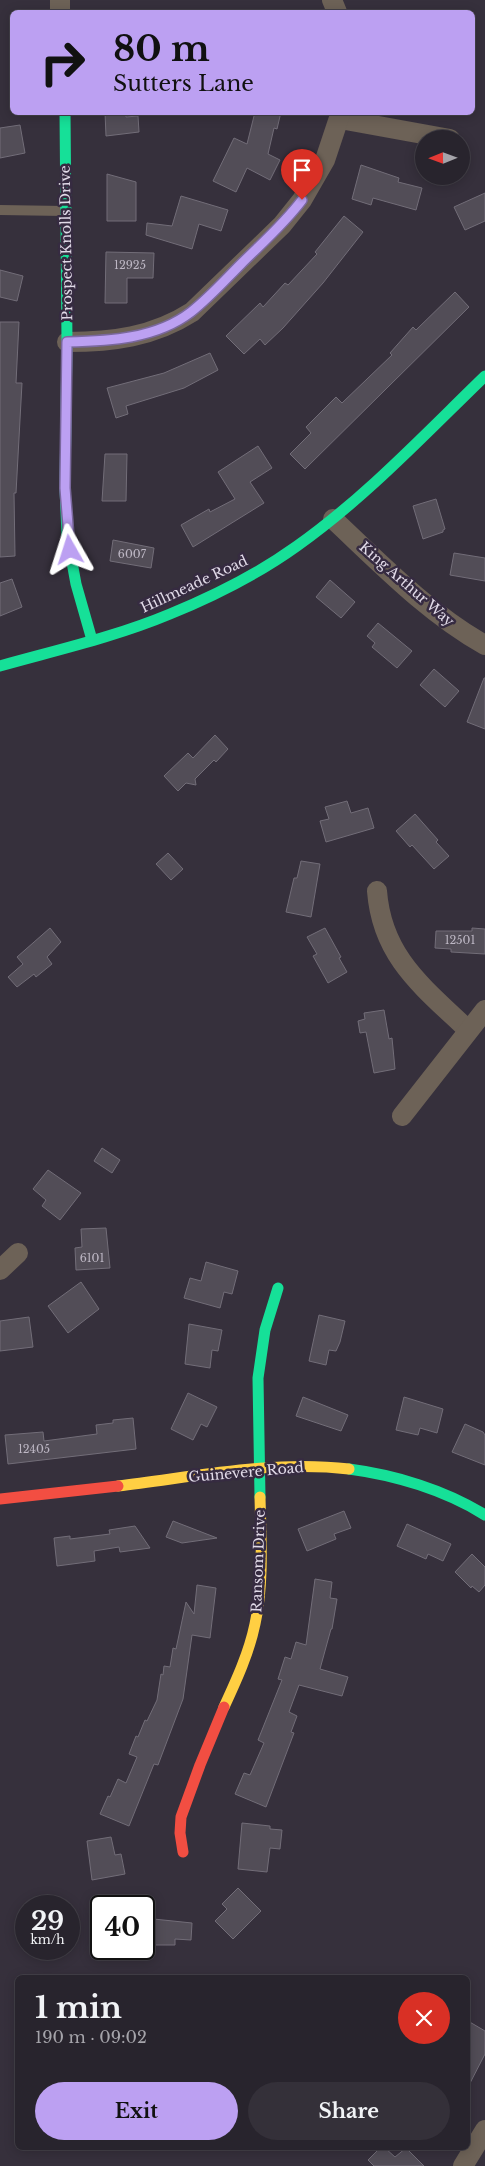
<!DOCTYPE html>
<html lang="en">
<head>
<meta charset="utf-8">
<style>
  :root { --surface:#28242d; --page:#343039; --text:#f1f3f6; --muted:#a5a4aa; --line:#444149; --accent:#bca0f2 }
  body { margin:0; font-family:"Libre Baskerville",serif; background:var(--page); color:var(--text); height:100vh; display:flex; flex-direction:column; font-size:19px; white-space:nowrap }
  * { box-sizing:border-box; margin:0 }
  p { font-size:16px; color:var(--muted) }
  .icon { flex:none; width:28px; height:28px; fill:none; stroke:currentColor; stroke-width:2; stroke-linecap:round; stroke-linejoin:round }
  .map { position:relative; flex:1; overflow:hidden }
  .sheet { position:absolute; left:15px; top:1975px; width:455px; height:175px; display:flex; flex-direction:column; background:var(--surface); border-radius:8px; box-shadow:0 2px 12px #0003,0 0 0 1px var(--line) }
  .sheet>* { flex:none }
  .hud { position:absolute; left:10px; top:10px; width:465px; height:105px; border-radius:8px; box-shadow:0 2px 12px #0003,0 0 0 1px var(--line); background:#bca0f2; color:#111; overflow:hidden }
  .needle { width:32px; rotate:269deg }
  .tools { position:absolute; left:415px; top:130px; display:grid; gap:10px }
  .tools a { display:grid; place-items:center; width:55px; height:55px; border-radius:50%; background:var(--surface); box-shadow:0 2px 12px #0003,0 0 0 1px var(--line); font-size:25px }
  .speed { position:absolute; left:15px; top:1895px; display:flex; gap:10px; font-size:25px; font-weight:700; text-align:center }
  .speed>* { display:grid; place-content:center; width:65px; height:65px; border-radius:50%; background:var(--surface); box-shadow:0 2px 12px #0003,0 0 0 1px var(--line); line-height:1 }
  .speed small { font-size:12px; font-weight:400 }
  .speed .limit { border:2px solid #111; border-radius:8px; background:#fff; color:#111 }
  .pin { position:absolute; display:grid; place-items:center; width:42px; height:42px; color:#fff; margin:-51px -21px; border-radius:50% 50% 50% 0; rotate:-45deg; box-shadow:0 0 5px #0007 }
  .pin .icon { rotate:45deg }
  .me { position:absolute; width:55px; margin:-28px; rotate:354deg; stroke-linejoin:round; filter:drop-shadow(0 0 4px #0008) }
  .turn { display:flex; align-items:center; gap:18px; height:105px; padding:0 20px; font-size:22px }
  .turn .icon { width:65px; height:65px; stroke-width:2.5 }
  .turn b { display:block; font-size:35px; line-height:42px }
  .round { display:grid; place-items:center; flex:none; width:52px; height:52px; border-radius:26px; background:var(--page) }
  .head { display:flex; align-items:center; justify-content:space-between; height:85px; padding:0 20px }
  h1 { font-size:30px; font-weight:700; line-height:38px }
  .primary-button { display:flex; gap:10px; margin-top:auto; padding:10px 20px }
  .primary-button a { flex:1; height:58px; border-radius:30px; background:var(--accent); color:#111; font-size:20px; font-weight:700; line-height:58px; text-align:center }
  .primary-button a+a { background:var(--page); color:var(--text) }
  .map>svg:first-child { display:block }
  .building { fill:#524d57; stroke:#726d78 }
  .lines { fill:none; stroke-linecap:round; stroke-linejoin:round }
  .lane { stroke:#6d6257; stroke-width:10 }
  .street { stroke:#6d6257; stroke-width:20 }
  .fast { stroke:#16e098; stroke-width:11 }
  .slow { stroke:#ffcf43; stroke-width:11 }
  .jam { stroke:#f24e42; stroke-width:11 }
  .route-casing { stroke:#7a689d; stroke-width:12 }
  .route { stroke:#bca0f2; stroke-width:9 }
  .labels { text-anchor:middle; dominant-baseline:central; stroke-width:5; stroke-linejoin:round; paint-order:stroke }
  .number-label { font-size:11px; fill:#bdb7c4 }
  .street-label { font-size:14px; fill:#e1dae8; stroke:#362b41 }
</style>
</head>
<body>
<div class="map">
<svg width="485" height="2166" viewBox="0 0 485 2166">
  <rect width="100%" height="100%" fill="#36303c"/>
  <g class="building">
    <path d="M105,112H126V117L138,116L139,132L106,136Z"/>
    <path d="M255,112H281L277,129L274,128L268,154L280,160L270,180L247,168L236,192L213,181L234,138L247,144Z"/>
    <path d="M20,125L25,153L0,158V128Z"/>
    <path d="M361,165L399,178L398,182L422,188L416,210L373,198L371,205L352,199Z"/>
    <path d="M107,174L136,182V221H107Z"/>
    <path d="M485,193V221L465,230L454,207Z"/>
    <path d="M181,196L228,210L221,231L199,224L192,249L146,235L147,223L172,226Z"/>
    <path d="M344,216L363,232L323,283L283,328L265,345L260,339L244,354L226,336L260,303L263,307L285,283L288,285L317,254L315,252Z"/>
    <path d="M106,252L154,253L153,278H127V303H105Z"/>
    <path d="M0,270L23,276L17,301L0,297Z"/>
    <path d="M455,292L469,307L305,469L290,454L311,433L306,427L336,397L342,403L392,355L390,353L413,327L416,330Z"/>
    <path d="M0,322H19L16,383H22L16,493H14L15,556L0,557Z"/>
    <path d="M210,353L218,370L184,388L126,406L128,414L116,418L107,388L164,373Z"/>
    <path d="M258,446L272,468L250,482L264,503L193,547L181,525L209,509L210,512L235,499L218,472Z"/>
    <path d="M105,454H127L126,501H102Z"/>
    <path d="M436,499L445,529L443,530V532L423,539L413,506Z"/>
    <path d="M113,540L154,548L151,568L110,561Z"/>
    <path d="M454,553L485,558V581L450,575Z"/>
    <path d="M12,579L22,607L0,616V583Z"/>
    <path d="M330,580L355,602L341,618L316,597Z"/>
    <path d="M378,623L412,651L397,668L372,647L375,643L367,636Z"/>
    <path d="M434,669L459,691L445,707L420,685Z"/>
    <path d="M484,678H485V729L467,722Z"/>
    <path d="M215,735L228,749L216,762L214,760L195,779L196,785L186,783L178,791L164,776L188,753L193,758Z"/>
    <path d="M347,801L351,813L368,808L374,828L326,842L320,821L329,819L325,807Z"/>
    <path d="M415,814L438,840L436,842L449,856L434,869L412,845L410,847L396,831Z"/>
    <path d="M168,853L183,869L171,880L156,864Z"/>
    <path d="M301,861L320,864L311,917L286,912L294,878H297Z"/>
    <path d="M50,928L61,942L47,957L52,964L36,977L34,974L17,987L8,977L23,964L17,957Z"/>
    <path d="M325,928L341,957L339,958L347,972L328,983L313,956L317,954L307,937Z"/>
    <path d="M472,928L485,929V954L451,952V949L435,948L436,931H472Z"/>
    <path d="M384,1010L389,1039L392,1038L395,1069L374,1073L366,1032L360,1033L358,1021L365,1019L364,1013Z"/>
    <path d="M102,1148L120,1160L112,1173L94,1161Z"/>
    <path d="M48,1170L81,1193L60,1220L42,1206L46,1200L33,1189Z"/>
    <path d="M106,1228L110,1268L76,1270L75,1248L82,1247L81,1229Z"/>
    <path d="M206,1262L238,1271L232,1294L224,1292L220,1308L184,1298L190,1278L201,1281Z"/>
    <path d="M81,1282L99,1309L68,1333L48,1306Z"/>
    <path d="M319,1315L345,1321L340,1342L336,1351L329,1350L326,1365L309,1361Z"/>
    <path d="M29,1317L33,1347L0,1351V1321Z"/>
    <path d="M189,1324L222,1330L218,1351L212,1350L210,1368L185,1364Z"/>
    <path d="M188,1393L217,1407L207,1427L201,1424L193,1440L171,1429Z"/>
    <path d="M303,1397L348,1415L341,1431L296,1416Z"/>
    <path d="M404,1397L443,1409L437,1433L420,1428L418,1435L396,1430Z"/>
    <path d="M133,1418L136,1449L8,1464L5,1435L43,1432L44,1441L97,1434L96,1425L113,1423V1420Z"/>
    <path d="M465,1424L483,1432L485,1435V1465L452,1452Z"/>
    <path d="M344,1511L351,1528L334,1534L336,1539L307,1551L298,1529Z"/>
    <path d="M173,1521L217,1538L182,1543L166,1537Z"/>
    <path d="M407,1524L451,1544L443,1561L428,1554L426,1559L397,1546Z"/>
    <path d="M135,1526L150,1548L120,1552L119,1547L94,1551L95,1561L57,1566L54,1538L70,1536V1539L110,1534L109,1530Z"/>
    <path d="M472,1554L485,1567V1585L479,1592L472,1586L471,1588L455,1572Z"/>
    <path d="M315,1579L332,1582L330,1598L337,1599L332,1629H331L320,1669L348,1677L342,1696L299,1685L289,1712L297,1716L291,1732L294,1733L266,1807L235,1794L244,1773L250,1775L264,1743L258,1740L282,1680L278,1679L285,1657L291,1659L296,1642L306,1645Z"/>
    <path d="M197,1585L216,1588L210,1638L192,1635L183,1699L158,1765L154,1764L129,1826L100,1814L108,1796L110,1797L118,1779L126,1783L137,1757L129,1754L136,1736L138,1737L145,1720L147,1721L157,1700L161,1674L163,1675L164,1666L170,1667L173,1648L176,1649L186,1602L194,1614Z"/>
    <path d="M242,1823L270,1826V1829L282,1830L280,1849L270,1848L267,1872L238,1869Z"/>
    <path d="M111,1837L115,1855L121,1854L125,1874L92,1880L87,1841Z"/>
    <path d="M238,1888L261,1911L233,1939L215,1921L227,1909L222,1904Z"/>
    <path d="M144,1918L192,1923L191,1940L175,1939V1945H144Z"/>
    <path d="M468,2021L485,2031V2054L468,2087Z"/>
    <path d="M380,2148H385L395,2157L406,2148L424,2166H374L368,2160Z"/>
  </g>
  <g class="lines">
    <path class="lane" d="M0,210L64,211"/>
    <g class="street">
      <path d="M60,0V12"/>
      <path d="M332,0L337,12"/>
      <path d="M340,119L450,139"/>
      <path d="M67,342C112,342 153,337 192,312L282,225L302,200L325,160L341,112"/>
      <path d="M333,519C381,564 428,613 485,645"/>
      <path d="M377,891C382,957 423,987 468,1030"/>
      <path d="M402,1116L485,1010"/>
      <path d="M0,1270L18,1253"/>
      <path d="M463,2166L485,2130"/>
    </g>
    <g class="fast">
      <path d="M65,112L67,342L65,488L67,535L76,584L92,640"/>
      <path d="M0,666C57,650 115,637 170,614C214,596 258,574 297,546C366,497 424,435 485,376"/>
      <path d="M349,1469C395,1475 445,1490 485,1515"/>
      <path d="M260,1497L258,1378L265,1330L278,1288"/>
    </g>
    <g class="slow">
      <path d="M118,1486C194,1477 272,1460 349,1469"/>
      <path d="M224,1707C236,1681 249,1653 255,1624C264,1583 261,1540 260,1497"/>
    </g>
    <g class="jam">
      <path d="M0,1499L118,1486"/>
      <path d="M183,1852L180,1833L181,1817L200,1765L224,1707"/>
    </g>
  </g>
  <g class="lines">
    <g class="route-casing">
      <path id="route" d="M70,550L65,488L67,342C109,341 156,339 191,312C209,298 225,280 241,264C262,243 284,224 302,200"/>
    </g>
    <use href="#route" class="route"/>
  </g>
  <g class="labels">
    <g class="number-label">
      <text x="130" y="265">12925</text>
      <text x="132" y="554">6007</text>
      <text x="460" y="940">12501</text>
      <text x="92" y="1258">6101</text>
      <text x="34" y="1449">12405</text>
    </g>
    <g class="street-label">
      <text transform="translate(66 243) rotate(-91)">Prospect Knolls Drive</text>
      <text transform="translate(194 584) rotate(-25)">Hillmeade Road</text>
      <text transform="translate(407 584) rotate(41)">King Arthur Way</text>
      <text transform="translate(246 1472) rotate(-5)">Guinevere Road</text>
      <text transform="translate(258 1561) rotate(-88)">Ransom Drive</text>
    </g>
  </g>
</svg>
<div class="tools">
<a><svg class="needle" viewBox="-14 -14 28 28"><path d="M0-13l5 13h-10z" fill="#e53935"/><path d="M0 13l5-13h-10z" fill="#a5a4aa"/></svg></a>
</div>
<div class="speed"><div>29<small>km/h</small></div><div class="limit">40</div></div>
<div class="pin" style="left:302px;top:200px;background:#d93025"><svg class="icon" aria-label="arrive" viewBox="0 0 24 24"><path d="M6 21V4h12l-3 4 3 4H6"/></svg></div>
<svg class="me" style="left:70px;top:550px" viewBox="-20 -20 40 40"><path d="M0-17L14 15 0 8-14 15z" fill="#bca0f2" stroke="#fff" stroke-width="4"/></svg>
<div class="hud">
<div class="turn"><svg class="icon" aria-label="right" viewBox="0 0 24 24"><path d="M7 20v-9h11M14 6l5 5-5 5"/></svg><div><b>80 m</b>Sutters Lane</div></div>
</div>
<section class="sheet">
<div class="head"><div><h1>1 min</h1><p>190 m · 09:02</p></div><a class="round" style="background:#d93025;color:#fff"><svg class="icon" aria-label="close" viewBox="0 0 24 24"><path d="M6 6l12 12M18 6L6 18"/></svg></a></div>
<div class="primary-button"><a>Exit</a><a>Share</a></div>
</section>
</div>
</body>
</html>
